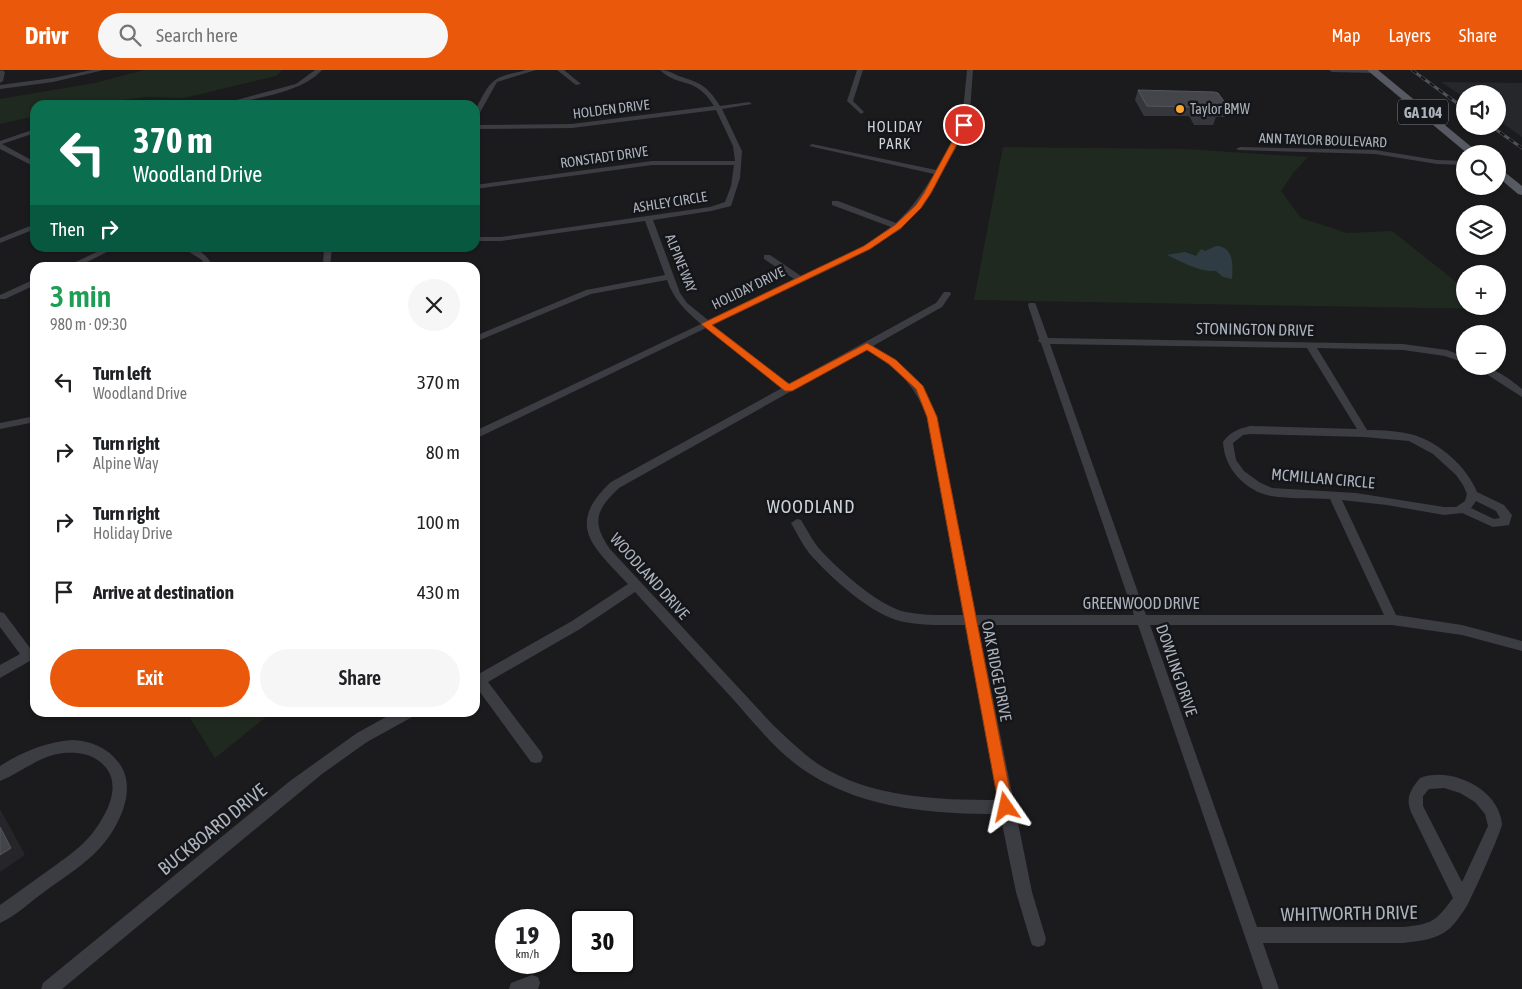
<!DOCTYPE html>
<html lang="en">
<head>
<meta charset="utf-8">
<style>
  :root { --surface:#fff; --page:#f6f6f6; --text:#202124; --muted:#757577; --accent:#ea580c }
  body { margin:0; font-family:"Asap Condensed",sans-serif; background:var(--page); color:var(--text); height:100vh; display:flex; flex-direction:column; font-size:19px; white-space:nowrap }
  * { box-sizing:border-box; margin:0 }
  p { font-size:16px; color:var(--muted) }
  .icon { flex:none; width:28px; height:28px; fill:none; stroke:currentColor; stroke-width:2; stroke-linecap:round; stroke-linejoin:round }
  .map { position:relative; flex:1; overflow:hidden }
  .sheet { position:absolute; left:30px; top:192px; width:450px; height:455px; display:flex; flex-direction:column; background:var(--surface); border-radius:15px; box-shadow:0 1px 4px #0004 }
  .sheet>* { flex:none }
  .hud { position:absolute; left:30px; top:30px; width:450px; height:152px; border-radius:15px; box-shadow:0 1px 4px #0004; background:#0b6e4f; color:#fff; overflow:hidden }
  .fabs { position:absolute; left:1456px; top:15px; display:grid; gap:10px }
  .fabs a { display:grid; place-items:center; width:50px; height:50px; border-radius:50%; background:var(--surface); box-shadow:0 1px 4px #0004; font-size:25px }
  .speed { position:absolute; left:495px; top:839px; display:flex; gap:10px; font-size:25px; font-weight:700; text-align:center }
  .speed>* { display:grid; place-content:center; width:65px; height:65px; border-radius:50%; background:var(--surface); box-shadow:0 1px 4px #0004; line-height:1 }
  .speed small { font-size:12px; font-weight:400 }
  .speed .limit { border:2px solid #111; border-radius:8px; background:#fff; color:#111 }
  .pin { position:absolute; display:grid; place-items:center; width:42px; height:42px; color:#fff; margin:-21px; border:2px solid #fff; border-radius:50%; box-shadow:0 1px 5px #0007 }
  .me { position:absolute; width:55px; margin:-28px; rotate:349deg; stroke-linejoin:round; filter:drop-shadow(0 0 4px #0008) }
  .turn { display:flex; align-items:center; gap:18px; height:105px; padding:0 20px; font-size:22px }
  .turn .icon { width:65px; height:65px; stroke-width:2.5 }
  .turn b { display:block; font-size:35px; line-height:42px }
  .then { display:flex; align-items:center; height:48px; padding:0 20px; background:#0003; gap:10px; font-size:19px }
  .round { display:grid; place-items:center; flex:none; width:52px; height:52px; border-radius:26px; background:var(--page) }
  .summary { display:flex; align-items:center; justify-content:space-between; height:85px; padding:0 20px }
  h1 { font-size:30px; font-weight:600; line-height:38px; color:#1e9e55 }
  .button { display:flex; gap:10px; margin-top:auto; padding:10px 20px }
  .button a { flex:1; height:58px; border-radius:30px; background:var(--accent); color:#fff; font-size:20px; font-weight:600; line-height:58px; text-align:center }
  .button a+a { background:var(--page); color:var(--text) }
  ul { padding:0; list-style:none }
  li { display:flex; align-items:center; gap:15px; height:70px; padding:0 20px }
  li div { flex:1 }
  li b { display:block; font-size:19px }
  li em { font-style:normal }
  header { display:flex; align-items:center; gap:30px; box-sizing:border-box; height:70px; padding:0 25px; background:var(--accent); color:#fff }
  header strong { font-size:24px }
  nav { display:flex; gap:28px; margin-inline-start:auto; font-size:18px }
  .search { width:350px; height:45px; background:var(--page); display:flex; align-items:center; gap:12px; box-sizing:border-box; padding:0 18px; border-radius:28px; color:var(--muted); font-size:19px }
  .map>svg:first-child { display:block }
  .built { fill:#26272b }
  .green { fill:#202920 }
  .water { fill:#2f3c43 }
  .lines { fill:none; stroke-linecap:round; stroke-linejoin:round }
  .minor { fill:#3b3d43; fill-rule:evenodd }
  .primary { fill:#575a62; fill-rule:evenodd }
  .rail-casing { stroke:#4e5158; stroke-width:3 }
  .rail { stroke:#151619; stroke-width:2; stroke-dasharray:5.5; stroke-linecap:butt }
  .wall { fill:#36373c }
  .shaded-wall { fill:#26262a }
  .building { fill:#43454a; stroke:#53565c }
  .route { fill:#ea580c; stroke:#983908 }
  .poi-dot { fill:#ffa531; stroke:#151619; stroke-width:2 }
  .labels { text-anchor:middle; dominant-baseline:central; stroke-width:5; stroke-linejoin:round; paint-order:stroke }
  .far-street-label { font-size:14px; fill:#acb3be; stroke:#151619 }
  .far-poi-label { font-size:14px; fill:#acb3be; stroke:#151619; text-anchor:start }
  .shield { fill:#151619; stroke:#7f848c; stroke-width:1 }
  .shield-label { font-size:15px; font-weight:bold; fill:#acb3be }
  .far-neighbourhood-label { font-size:15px; letter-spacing:1px; fill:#ced2d9; stroke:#151619 }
  .street-label { font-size:16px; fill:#acb3be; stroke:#151619 }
  .neighbourhood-label { font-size:18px; letter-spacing:1px; fill:#ced2d9; stroke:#151619 }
  .near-street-label { font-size:19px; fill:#acb3be; stroke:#151619 }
</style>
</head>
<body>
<header>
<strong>Drivr</strong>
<div class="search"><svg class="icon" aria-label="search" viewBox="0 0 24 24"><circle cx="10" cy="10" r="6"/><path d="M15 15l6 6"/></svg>Search here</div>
<nav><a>Map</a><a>Layers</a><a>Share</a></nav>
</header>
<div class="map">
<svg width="1522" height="919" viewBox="0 0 1522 919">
  <rect width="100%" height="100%" fill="#1b1b1d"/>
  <path class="built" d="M1441,12L1522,13V67L1498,50V24H1465V28Z"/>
  <g class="green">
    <path d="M144,0H282L276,6L184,28L146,27L82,35H35V46L0,54V29L95,13Z"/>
    <path d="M1003,77L1186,79L1308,87L1293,103L1281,121L1301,148L1347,163L1392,161L1465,219V236H1487L1490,239L974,230Z"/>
    <path d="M187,643H271L215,688Z"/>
  </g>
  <path class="water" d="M1216,176C1234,176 1233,196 1232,209L1223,207L1216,201C1199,202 1182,192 1167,185L1185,182L1196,186L1201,179L1205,181Z"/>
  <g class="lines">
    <g class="minor">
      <path d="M2,0L5,2L3,11L0,13V1Z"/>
      <path d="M92,0H104L53,12L0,19V15L53,8Z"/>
      <path d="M315,0H322C301,23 258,27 229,35H218L296,14Z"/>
      <path d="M526,0H536L497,12L478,46L475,48C475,40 477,36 481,29C494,4 501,7 526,0Z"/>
      <path d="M557,0H564L581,14L576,15Z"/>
      <path d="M660,0C668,0 672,3 679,6C700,13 707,15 720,36L749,32L752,34L722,39L742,81L740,108L731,136L711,141L653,150L680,223L687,233L708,250L794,209L764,189V185H770L801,206L862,177L891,157L832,135V131H838L896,153C911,139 923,122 934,104L809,76L812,74L936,100L959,59L963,41L967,0H973L970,41L964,64L929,125L901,159L849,190L713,255L789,314L936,233L944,222H950L951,224L942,237L873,276C905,296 924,311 937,347L976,545H1134L1041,273L1038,271L1039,269L1028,235L1029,233H1035L1036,235L1048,268L1403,274L1447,280L1465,287V293L1445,286L1403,280L1317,278L1367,360C1383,360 1399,361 1414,365C1440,373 1467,397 1477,422L1504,435L1512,445L1509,455L1493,457L1462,443L1444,445L1387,435L1342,430L1396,545L1462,555L1522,571V581L1462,565L1392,555H1150L1257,857H1403C1433,854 1436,851 1453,828L1411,742C1405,728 1411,719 1420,708C1451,696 1499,719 1502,754C1502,760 1473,825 1468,834C1463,842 1456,853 1449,859C1436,870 1419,871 1403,873H1263L1279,919H1263L1138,555H978L1032,822L1046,869L1044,875L1038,877L1032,875L1030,869L1016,822L1000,744C936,744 867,740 810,704C779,685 756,655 732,628C699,593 667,557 635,522L580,559L488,612L541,682L543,687L541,692L536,693L531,692L477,618L475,619V606L572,551L628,514C594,477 564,456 611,412L782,318L706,258L475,369V361L701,254C685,240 674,230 667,210L591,224L475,272V266L586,220L665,205L645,151L501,171H475V167H501L710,137L725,132L731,116L734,95H652L475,119V115L652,91H735L733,76L716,40L572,58L475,59V55L572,54L714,36C695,5 680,19 660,0ZM1050,274L1307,278L1357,359L1250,356C1238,359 1230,362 1223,372C1224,398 1245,421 1271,426C1290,429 1311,428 1330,429L1384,545H1146ZM866,279C896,299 914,312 927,347L963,545C944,545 925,546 906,542C879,537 835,497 817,476C811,468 806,458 801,450L797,449L791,453C797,463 802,474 809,483C830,507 872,546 904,552C924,556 945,555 965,555L998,730C938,730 870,728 818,694C801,682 787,668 772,654L610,479C591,452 596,440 619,418ZM1250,364L1364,367L1409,371L1433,384L1456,405L1463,415L1467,424L1465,431L1456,437H1444L1356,423L1272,418L1259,412L1244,401L1236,390L1233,373L1243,365ZM1476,431L1496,441L1500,448L1494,449L1471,438ZM1444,718L1460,723L1475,732L1485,744L1488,756L1462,812L1423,736V726L1429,719Z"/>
      <path d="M857,0H863L853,31L864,42L861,44L847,31Z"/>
      <path d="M1329,0H1375L1376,1L1373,3L1332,2Z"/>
      <path d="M35,59V63L2,74L35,92V97L0,79V71Z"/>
      <path d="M1240,77L1375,80L1437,90L1465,91V95L1437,94L1375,84L1238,80L1236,79Z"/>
      <path d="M35,154V159L0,173V168Z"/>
      <path d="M105,178H115L75,198H63Z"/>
      <path d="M183,178C196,176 209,185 213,198H205L202,190Z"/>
      <path d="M324,178H332L330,196H324L323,194Z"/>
      <path d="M35,209V215L5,229H0V225Z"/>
      <path d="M1474,296C1493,296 1507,307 1522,319V327Z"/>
      <path d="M35,346V352L0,359V353Z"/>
      <path d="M0,542L4,543L30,578L35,576V588L0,608V595L20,584L0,557Z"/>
      <path d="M395,642H415L414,646L367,672L322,704L62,919H41L43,913L290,711L357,663Z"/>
      <path d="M72,670C91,671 107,677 119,693C140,721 115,765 93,785C78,799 60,810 44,822C30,832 16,846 0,853V835C19,822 37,808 56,795C68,786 81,777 91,765C107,745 126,711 99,691C88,683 76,682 63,683C39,686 22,702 0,711V696C22,682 46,672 72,670Z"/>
      <path d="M532,905L538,907L540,913L538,919H509L511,913Z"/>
    </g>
    <g class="primary">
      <path d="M1367,0H1378L1480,84H1468Z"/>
      <path d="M1498,99L1502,100L1522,116V125L1518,124L1498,107Z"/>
    </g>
    <g class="rail-casing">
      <g id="rail">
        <path d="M1412,0L1465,39"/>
        <path d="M1491,56L1522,78"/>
      </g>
    </g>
    <use href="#rail" class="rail"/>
  </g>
  <path class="wall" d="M1138,20L1229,38L1225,47H1216L1213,55H1194L1189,46H1144L1135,30Z"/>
  <path class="shaded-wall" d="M0,739L25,785L0,802Z"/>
  <g class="building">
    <path d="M1138,20L1214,22L1218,23L1229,38H1211L1217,45H1198L1193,37L1147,36Z"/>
    <path d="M0,757L11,778L0,785Z"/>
  </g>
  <path class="route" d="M964,53L967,55L931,123L921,138L901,158L870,179L712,255L789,314L867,273L896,290L923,316L937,347L1013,737L1011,742L1006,744L1001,742L999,737L927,347L916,319L889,294L867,280L792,321H785L701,254L864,176L895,155L916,135L924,123L961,55Z"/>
  <circle class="poi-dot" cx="1180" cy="39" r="5"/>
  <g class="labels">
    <g class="far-street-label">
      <text transform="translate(611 39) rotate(-7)">HOLDEN DRIVE</text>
      <text transform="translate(1323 70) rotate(2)">ANN TAYLOR BOULEVARD</text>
      <text transform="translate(604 87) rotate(-8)">RONSTADT DRIVE</text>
      <text transform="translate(670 132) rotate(-9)">ASHLEY CIRCLE</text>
      <text transform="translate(681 193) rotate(68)">ALPINE WAY</text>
      <text transform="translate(748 218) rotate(-26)">HOLIDAY DRIVE</text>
    </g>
    <g class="far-poi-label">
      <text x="1190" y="39">Taylor BMW</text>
    </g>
    <rect class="shield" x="1398" y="29.5" width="50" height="25" rx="4"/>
    <g class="shield-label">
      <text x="1423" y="42">GA 104</text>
    </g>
    <g class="far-neighbourhood-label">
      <text x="895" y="56">HOLIDAY<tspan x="895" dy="17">PARK</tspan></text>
    </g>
    <g class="street-label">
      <text transform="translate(1255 259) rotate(1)">STONINGTON DRIVE</text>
      <text transform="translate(1323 408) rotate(5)">MCMILLAN CIRCLE</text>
      <text transform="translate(650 506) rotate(48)">WOODLAND DRIVE</text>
      <text x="1141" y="533">GREENWOOD DRIVE</text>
      <text transform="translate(1177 600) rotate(71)">DOWLING DRIVE</text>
      <text transform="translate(997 601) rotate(79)">OAK RIDGE DRIVE</text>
    </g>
    <g class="neighbourhood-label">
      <text x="811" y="436">WOODLAND</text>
    </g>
    <g class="near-street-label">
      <text transform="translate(212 759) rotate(-39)">BUCKBOARD DRIVE</text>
      <text transform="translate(1349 843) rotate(-1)">WHITWORTH DRIVE</text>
    </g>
  </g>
</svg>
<div class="fabs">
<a><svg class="icon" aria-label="sound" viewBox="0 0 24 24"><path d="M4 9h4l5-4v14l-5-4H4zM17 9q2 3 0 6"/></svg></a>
<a><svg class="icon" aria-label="search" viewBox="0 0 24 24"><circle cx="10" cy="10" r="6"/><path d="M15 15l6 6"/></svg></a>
<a><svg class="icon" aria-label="layers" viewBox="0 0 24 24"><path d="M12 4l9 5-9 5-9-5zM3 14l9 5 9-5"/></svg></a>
<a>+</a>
<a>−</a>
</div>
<div class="speed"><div>19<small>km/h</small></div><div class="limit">30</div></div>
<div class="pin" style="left:964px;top:55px;background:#d93025"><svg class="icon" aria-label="arrive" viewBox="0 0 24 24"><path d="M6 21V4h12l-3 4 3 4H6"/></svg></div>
<svg class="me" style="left:1006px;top:737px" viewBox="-20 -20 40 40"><path d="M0-17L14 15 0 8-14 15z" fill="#ea580c" stroke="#fff" stroke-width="4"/></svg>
<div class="hud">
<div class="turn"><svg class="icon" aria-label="left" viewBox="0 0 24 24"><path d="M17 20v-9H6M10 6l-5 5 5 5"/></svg><div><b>370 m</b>Woodland Drive</div></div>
<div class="then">Then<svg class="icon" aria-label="right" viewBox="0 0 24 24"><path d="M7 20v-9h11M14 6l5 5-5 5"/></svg></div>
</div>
<section class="sheet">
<div class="summary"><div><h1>3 min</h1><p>980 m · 09:30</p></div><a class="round"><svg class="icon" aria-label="close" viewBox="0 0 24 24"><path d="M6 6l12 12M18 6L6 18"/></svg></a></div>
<ul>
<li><svg class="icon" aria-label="left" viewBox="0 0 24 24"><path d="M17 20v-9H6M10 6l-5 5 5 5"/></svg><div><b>Turn left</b><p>Woodland Drive</p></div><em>370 m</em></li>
<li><svg class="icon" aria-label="right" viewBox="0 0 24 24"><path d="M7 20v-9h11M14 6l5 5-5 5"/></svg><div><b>Turn right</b><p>Alpine Way</p></div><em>80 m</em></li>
<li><svg class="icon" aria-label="right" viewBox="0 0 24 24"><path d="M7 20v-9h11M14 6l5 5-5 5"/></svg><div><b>Turn right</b><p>Holiday Drive</p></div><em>100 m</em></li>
<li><svg class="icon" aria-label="arrive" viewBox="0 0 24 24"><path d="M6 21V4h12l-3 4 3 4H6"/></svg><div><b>Arrive at destination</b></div><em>430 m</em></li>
</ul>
<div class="button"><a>Exit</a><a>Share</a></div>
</section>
</div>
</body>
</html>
